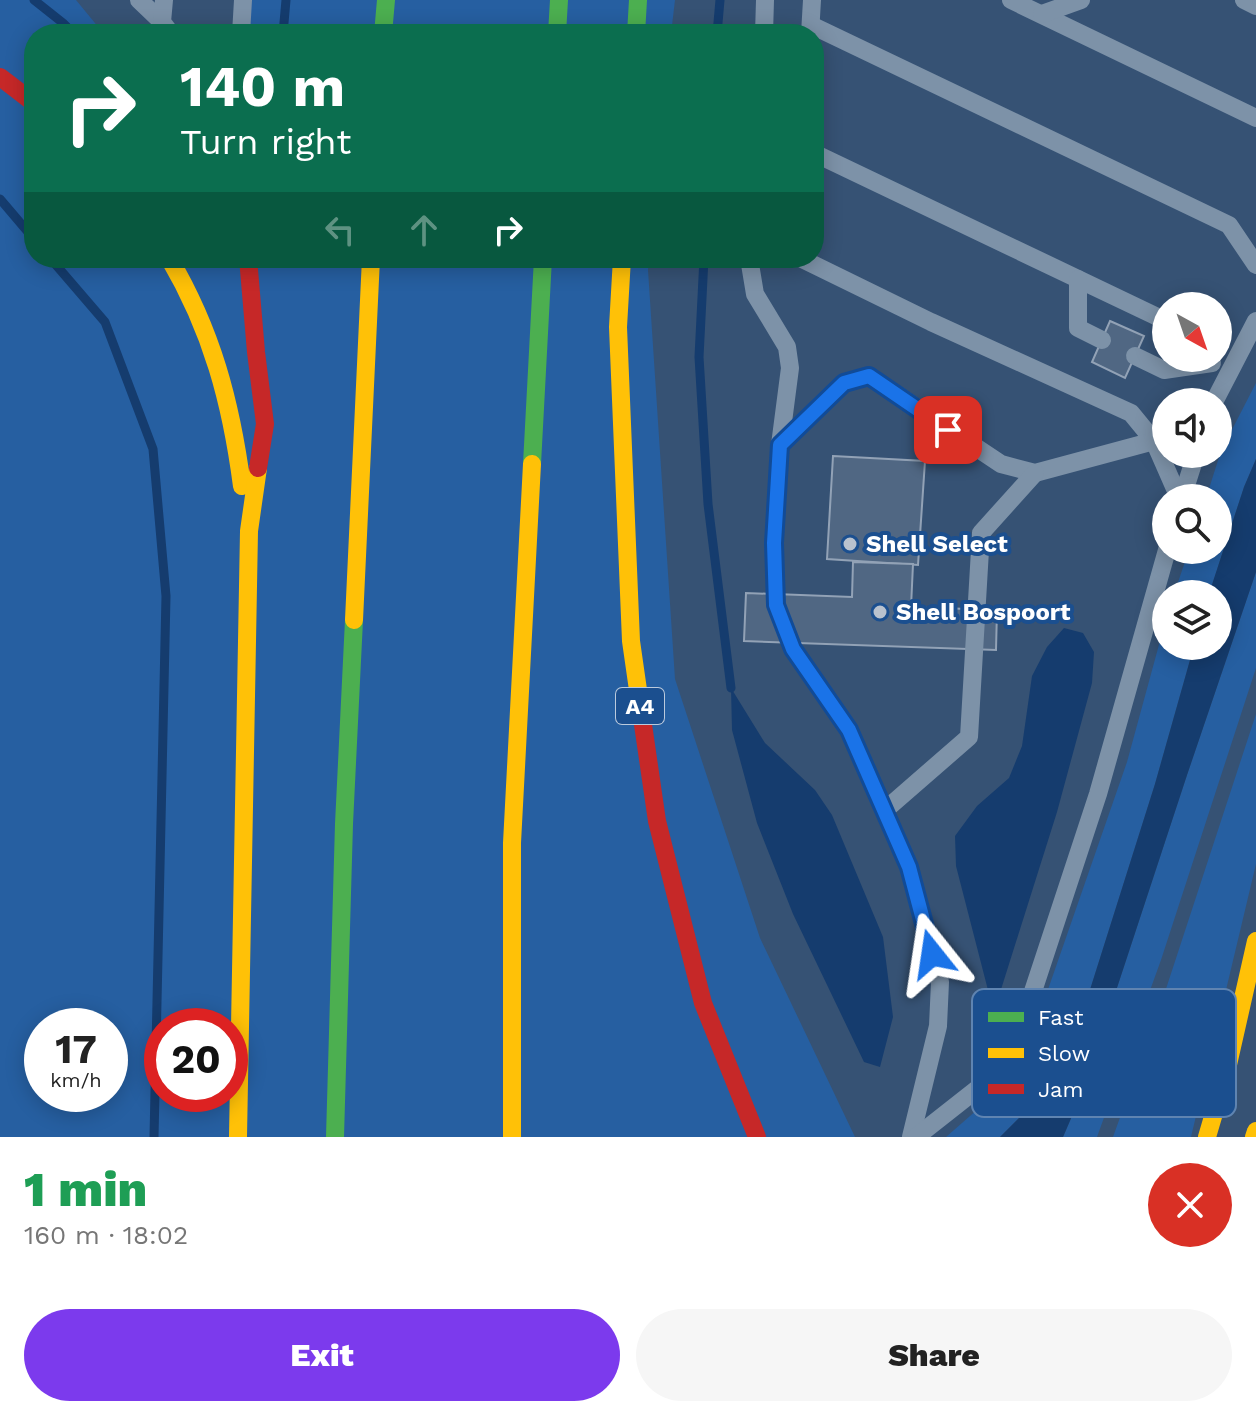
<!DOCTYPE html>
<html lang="en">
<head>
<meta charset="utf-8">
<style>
  :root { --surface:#fff; --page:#f6f6f6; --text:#222; --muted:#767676; --accent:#7c3aed }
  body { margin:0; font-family:"Work Sans",sans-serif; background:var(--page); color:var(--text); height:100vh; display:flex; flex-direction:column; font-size:30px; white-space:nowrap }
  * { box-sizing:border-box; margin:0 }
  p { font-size:26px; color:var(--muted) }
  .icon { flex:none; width:44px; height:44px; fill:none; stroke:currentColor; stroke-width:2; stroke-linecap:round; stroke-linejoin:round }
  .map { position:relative; height:1137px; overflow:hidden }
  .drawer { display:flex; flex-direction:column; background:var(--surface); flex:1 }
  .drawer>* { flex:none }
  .guide { position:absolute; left:24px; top:24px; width:800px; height:244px; border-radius:32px; box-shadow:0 4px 20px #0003; background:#0b6e4f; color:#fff; overflow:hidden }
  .needle { width:52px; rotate:140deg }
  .buttons { position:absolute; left:1152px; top:292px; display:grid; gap:16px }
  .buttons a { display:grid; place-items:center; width:80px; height:80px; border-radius:50%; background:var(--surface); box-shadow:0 4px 20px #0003; font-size:40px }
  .speed { position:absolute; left:24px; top:1008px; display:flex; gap:16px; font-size:40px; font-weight:700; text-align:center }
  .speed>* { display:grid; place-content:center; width:104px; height:104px; border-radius:50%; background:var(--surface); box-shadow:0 4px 20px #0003; line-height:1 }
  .speed small { font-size:20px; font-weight:400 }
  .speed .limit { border:12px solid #d22; background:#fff; color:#111 }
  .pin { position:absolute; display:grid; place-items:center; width:68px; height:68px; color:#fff; margin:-34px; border-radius:16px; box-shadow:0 4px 12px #0006 }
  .me { position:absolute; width:88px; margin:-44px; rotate:345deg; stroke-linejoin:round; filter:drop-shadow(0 0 6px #0008) }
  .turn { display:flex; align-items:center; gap:28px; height:168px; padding:0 24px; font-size:36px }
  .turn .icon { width:104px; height:104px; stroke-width:2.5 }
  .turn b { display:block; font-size:56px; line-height:68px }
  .lanes { display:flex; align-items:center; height:76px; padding:0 24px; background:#0003; justify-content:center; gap:40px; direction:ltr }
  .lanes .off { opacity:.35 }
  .round { display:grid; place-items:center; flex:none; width:84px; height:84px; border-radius:42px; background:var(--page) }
  .summary { display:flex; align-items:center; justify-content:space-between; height:136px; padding:0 24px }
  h1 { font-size:48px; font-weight:800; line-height:60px; color:#1e9e55 }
  .primary-button { display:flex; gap:16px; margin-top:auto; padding:16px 24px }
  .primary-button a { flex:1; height:92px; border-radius:48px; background:var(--accent); color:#fff; font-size:32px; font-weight:800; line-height:92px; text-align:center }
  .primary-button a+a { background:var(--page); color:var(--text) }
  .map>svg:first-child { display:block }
  .green { fill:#265fa1; fill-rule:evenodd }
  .water { fill:#153c6e }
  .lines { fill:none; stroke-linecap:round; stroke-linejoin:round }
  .stream { stroke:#153c6e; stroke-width:9 }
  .building { fill:#506783; stroke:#92a2b6; stroke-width:2 }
  .lane { stroke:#7d92a8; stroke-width:18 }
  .fast { stroke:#4caf50; stroke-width:18 }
  .slow { stroke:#ffc107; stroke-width:18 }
  .jam { stroke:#c62828; stroke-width:18 }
  .route-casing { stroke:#114b97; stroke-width:20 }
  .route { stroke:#1a73e8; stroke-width:14 }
  .poi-dot { fill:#b9c2ce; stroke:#1b4f8f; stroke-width:3 }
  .labels { text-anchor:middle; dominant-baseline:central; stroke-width:8; stroke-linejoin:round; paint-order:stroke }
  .shield { fill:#1b4f8f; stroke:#bbcadd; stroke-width:2 }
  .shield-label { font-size:22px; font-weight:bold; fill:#fff }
  .poi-label { font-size:24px; font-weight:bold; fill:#fff; stroke:#1b4f8f; text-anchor:start }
  .key { fill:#1b4f8f; stroke:#5f84b1; stroke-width:2 }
  .key-label { font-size:22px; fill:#fff }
</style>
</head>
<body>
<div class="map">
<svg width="1256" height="1137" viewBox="0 0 1256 1137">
  <rect width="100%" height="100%" fill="#365274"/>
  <g class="green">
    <path d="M0,0H76L104,34H34V258H649L648,270L675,679L760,938L855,1137H0ZM42,1026H110V1094H42ZM162,1026H230V1094H162Z"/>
    <path d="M245,0H675L671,34H242Z"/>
    <path d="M1256,383V459L1244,487L1209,594H1174L1189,550H1218V498H1206L1221,451Z"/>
    <path d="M1256,572V668L1161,960L1097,1137H1063L1084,1088L1187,775Z"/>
    <path d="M1166,619V646H1194L1155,784L1071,1050L1046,1091L1000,1137H946L1019,1073L1127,762Z"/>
    <path d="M1256,714V864L1191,1137H1113L1163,998Z"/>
  </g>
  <g class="water">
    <path d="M1256,459V572L1187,775L1084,1088L1063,1137H1000L1046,1091L1071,1050L1155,784L1194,646H1218V594H1209L1244,487Z"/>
    <path d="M1064,628L1083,633L1094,652L1092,683L1057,812L998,999L989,994L956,866L955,836L977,806L1009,778L1022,746L1032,676L1047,647Z"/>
    <path d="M731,688L765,743L815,790L832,815L883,937L893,1017L880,1067L864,1062L793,914L757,823L732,730Z"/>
  </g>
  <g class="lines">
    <g class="stream">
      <path d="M34,0L63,23L74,34"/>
      <path d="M283,34L286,0"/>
      <path d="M717,34L720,0"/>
      <path d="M0,199L34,239"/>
      <path d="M50,258L105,322L153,449L166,596L154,1137"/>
      <path d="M704,258L699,357L708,504L731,688"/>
    </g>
  </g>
  <g class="building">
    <path d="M1110,321L1144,336L1125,378L1092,362Z"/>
    <path d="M833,456L925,461L918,565L827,559Z"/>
    <path d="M853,562L913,564L911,607L997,610L996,650L744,641L746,593L852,597Z"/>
  </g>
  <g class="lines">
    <g class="lane">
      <path d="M139,0L162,22"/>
      <path d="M164,0L162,22L171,34"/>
      <path d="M1011,0L1256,118"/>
      <path d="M1244,0L1256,6"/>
      <path d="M1042,14L1081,0"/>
      <path d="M811,25L1229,225L1256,265"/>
      <path d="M241,34L243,0"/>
      <path d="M764,34L765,0"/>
      <path d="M810,34L812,0"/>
      <path d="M814,153L1166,321"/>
      <path d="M749,258L755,294L787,347L790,368L780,445L774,543L776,605L793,649L849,730L909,867L940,982L938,1026L911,1137"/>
      <path d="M800,258L931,322L1131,413L1154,441L1179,498"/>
      <path d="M1078,279V328L1102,340"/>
      <path d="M1135,356L1164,370L1212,363"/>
      <path d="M1214,402L1256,321"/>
      <path d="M780,445L844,383L869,376L1001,464L1035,473L1154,441L1166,435"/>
      <path d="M1182,498L1196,454"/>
      <path d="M884,811L969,737L981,533L1035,473"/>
      <path d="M916,1137L991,1078L1014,1049L1098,794L1167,550"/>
    </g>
    <g class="fast">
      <path d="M383,34L386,0"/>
      <path d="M557,34L559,0"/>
      <path d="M636,34L638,0"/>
      <path d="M532,464L543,258"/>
      <path d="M335,1137L344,824L354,620"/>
    </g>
    <g class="slow">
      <path d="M169,258C212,331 231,402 242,486"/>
      <path d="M622,258L618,327L631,641L639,697"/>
      <path d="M354,620L371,258"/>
      <path d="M238,1137L249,531L258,468"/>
      <path d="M512,1137V843L532,464"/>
      <path d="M1207,1137L1227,1069L1256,941"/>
      <path d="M1254,1137L1256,1131"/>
    </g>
    <g class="jam">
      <path d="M0,77L34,103"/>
      <path d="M248,258L256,352L265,424L258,468"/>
      <path d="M639,697L657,821L703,1003L757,1137"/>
    </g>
  </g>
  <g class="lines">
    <g class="route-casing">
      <path id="route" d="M932,954L909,867L849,730L793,649L776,605L774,543L780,445L844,383L869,376L948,430"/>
    </g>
    <use href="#route" class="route"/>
  </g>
  <g class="poi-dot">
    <circle cx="850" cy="544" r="8"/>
    <circle cx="880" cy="612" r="8"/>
  </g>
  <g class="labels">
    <rect class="shield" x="616" y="688" width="48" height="36" rx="6"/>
    <g class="shield-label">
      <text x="640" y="706">A4</text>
    </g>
    <g class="poi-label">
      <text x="866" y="544">Shell Select</text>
      <text x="896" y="612">Shell Bospoort</text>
    </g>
  </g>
  <rect x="972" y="989" width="264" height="128" rx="12" class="key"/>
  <rect x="988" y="1012" width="36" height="10" fill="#4caf50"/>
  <rect x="988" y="1048" width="36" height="10" fill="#ffc107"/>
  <rect x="988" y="1084" width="36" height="10" fill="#c62828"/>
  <g class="key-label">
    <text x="1038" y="1025">Fast</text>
    <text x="1038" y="1061">Slow</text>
    <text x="1038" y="1097">Jam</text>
  </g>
</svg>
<div class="buttons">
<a><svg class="needle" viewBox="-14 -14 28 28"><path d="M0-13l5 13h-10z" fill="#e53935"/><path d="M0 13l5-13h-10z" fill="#767676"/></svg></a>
<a><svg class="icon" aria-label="sound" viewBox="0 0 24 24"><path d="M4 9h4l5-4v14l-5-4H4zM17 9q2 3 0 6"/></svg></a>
<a><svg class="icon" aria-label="search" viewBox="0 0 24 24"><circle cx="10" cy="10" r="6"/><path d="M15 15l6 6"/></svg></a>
<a><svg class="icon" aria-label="layers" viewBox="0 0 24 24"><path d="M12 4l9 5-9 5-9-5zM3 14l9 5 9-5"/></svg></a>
</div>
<div class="speed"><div>17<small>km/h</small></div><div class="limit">20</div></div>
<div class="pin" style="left:948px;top:430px;background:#d93025"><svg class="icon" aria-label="arrive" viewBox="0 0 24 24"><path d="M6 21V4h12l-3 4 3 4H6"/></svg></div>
<svg class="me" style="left:932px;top:954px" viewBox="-20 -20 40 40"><path d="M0-17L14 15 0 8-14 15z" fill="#1a73e8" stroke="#fff" stroke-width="4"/></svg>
<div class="guide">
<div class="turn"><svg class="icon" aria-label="right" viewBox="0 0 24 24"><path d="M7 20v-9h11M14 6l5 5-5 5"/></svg><div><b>140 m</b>Turn right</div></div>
<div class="lanes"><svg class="icon off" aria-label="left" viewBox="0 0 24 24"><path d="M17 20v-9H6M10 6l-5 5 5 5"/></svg><svg class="icon off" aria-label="ahead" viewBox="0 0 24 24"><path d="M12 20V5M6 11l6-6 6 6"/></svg><svg class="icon" aria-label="right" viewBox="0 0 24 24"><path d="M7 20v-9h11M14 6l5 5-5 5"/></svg></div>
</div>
</div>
<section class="drawer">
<div class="summary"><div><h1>1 min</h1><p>160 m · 18:02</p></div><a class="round" style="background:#d93025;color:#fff"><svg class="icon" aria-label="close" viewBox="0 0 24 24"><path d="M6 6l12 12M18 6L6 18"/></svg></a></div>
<div class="primary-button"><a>Exit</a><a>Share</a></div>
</section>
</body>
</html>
